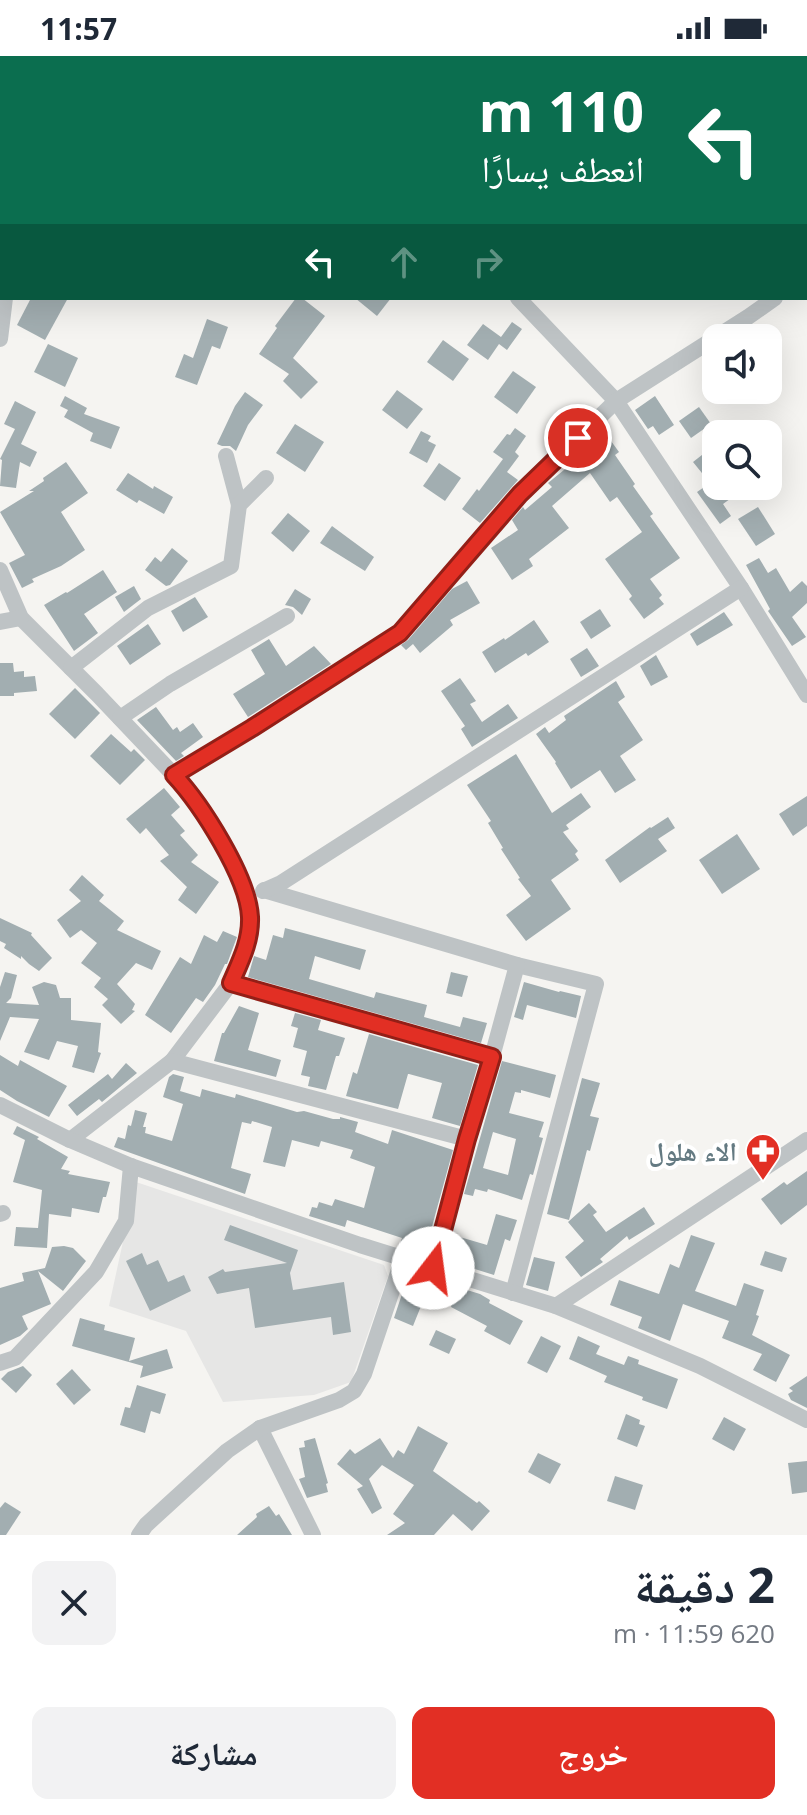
<!DOCTYPE html>
<html lang="ar">
<head>
<meta charset="utf-8">
<style>
  :root { --surface:#fff; --page:#f2f2f3; --text:#1f2937; --muted:#747a83; --accent:#e22f24 }
  body { margin:0; font-family:"Open Sans","Noto Naskh Arabic",sans-serif; background:var(--page); color:var(--text); direction:rtl; height:100vh; display:flex; flex-direction:column; font-size:30px; white-space:nowrap }
  * { box-sizing:border-box; margin:0 }
  p { font-size:26px; color:var(--muted) }
  .icon { flex:none; width:44px; height:44px; fill:none; stroke:currentColor; stroke-width:2; stroke-linecap:round; stroke-linejoin:round }
  .map { position:relative; height:1479px; overflow:hidden; direction:ltr }
  .details { display:flex; flex-direction:column; background:var(--surface); flex:1 }
  .details>* { flex:none }
  .guide { position:absolute; left:0px; top:0px; width:808px; height:244px; box-shadow:0 8px 32px #0002; direction:rtl; background:#0b6e4f; color:#fff; overflow:hidden }
  .controls { position:absolute; left:702px; top:268px; display:grid; gap:16px }
  .controls a { display:grid; place-items:center; width:80px; height:80px; border-radius:16px; background:var(--surface); box-shadow:0 8px 32px #0002; font-size:40px }
  .pin { position:absolute; display:grid; place-items:center; width:68px; height:68px; color:#fff; margin:-34px; border:4px solid #fff; border-radius:50%; box-shadow:0 2px 8px #0007 }
  .me { position:absolute; width:88px; margin:-44px; rotate:15deg; stroke-linejoin:round; filter:drop-shadow(0 0 6px #0008) }
  .turn { display:flex; align-items:center; gap:28px; height:168px; padding:0 32px; font-size:36px }
  .turn .icon { width:104px; height:104px; stroke-width:2.5 }
  .turn b { display:block; font-size:56px; line-height:68px }
  .lanes { display:flex; align-items:center; height:76px; padding:0 32px; background:#0003; justify-content:center; gap:40px; direction:ltr }
  .lanes .off { opacity:.35 }
  .round { display:grid; place-items:center; flex:none; width:84px; height:84px; border-radius:16px; background:var(--page) }
  .summary { display:flex; align-items:center; justify-content:space-between; height:136px; padding:0 32px }
  h1 { font-size:48px; font-weight:700; line-height:60px }
  .button { display:flex; gap:16px; margin-top:auto; padding:16px 32px }
  .button a { flex:1; height:92px; border-radius:16px; background:var(--accent); color:#fff; font-size:32px; font-weight:700; line-height:92px; text-align:center }
  .button a+a { background:var(--page); color:var(--text) }
  .status { display:flex; justify-content:space-between; align-items:center; height:56px; padding:0 40px; background:var(--surface); direction:ltr }
  .status svg { height:22px; fill:currentColor }
  .map>svg:first-child { display:block }
  .built { fill:#e6e6e5 }
  .building { fill:#a2aeb1; fill-rule:evenodd }
  .lines { fill:none; stroke-linecap:round; stroke-linejoin:round }
  .minor { stroke:#bec3c5; stroke-width:16 }
  .route-casing { stroke:#931f17; stroke-width:20 }
  .route { stroke:#e22f24; stroke-width:14 }
  .labels { text-anchor:middle; dominant-baseline:central; stroke-width:8; stroke-linejoin:round; paint-order:stroke }
  .poi-label { font-size:26px; font-weight:bold; fill:#647a82; stroke:#fff; text-anchor:end }
</style>
</head>
<body>
<div class="status"><b>11:57</b><svg viewBox="0 0 49 12"><path d="M0 12V9h3v3zM5 12V6h3v6zM10 12V3h3v9zM15 12V0h3v12zM26 1h20v11H26zM47 4h2v5h-2z"/></svg></div>
<div class="map">
<svg width="807" height="1479" viewBox="0 0 807 1479">
  <rect width="100%" height="100%" fill="#f5f4f1"/>
  <path class="built" d="M136,1126L384,1209L388,1220L351,1326L314,1339L223,1346L186,1275L109,1250Z"/>
  <g class="building">
    <path d="M31,242H68L45,284L17,269Z"/>
    <path d="M296,242H302L325,260L293,302L318,326L301,343L283,325L289,318L259,298L277,272L275,270Z"/>
    <path d="M355,242H391L377,260Z"/>
    <path d="M207,263L228,271L220,293L212,290L197,329L175,321L184,298L193,302Z"/>
    <path d="M512,266L522,273L507,294L499,288L488,304L467,289L483,268L501,281Z"/>
    <path d="M443,284L469,303L453,325L427,306Z"/>
    <path d="M48,288L78,302L65,331L34,316Z"/>
    <path d="M513,315L536,331L517,358L494,341Z"/>
    <path d="M397,334L423,353L407,373L382,354Z"/>
    <path d="M245,336L263,349L248,369L236,395L230,390H222L217,388L235,350Z"/>
    <path d="M65,340L87,352L84,358L120,371L111,393L90,385L93,377L64,361L68,354L60,350Z"/>
    <path d="M655,340L674,369L659,379L653,370L648,373L635,354Z"/>
    <path d="M15,345L36,356L21,388L37,396L30,411L20,406L16,432L0,430L2,404L0,403L15,373L4,368Z"/>
    <path d="M699,351L711,368L691,382L679,365Z"/>
    <path d="M295,368L324,386L305,416L276,397Z"/>
    <path d="M515,372L526,380L515,396L519,400L507,416L518,424L480,467L462,453L477,433L479,435L503,403L493,396L507,378L510,379Z"/>
    <path d="M421,375L431,380L428,385L436,389L427,407L409,397Z"/>
    <path d="M603,382L608,388L611,385L619,396L615,399L635,428L633,430L653,458L650,460L680,502L650,523L662,539L659,542L664,548L644,563L629,543L632,540L605,503L642,476L617,441L610,446L590,417L552,450L569,472L529,503L533,510L512,524L491,492L518,474L512,464L523,451L525,454L552,431L548,427Z"/>
    <path d="M716,388V430H748L723,448L731,460L720,468L697,436L710,427L693,406Z"/>
    <path d="M66,406L88,437L61,456L85,494L61,510L32,523L34,526L22,532L9,507L25,499L0,456L34,435H29L44,425L43,422Z"/>
    <path d="M439,407L461,422L445,445L423,430Z"/>
    <path d="M128,417L153,433L154,430L173,441L164,458L139,444L137,447L116,434Z"/>
    <path d="M758,451L775,478L756,490L738,463Z"/>
    <path d="M288,457L310,475L293,496L271,477Z"/>
    <path d="M332,470L374,501L365,515L320,487Z"/>
    <path d="M172,492L188,505L170,529L166,530L145,514L155,501L161,506Z"/>
    <path d="M759,502L768,517L776,512L790,536L802,525L807,530V547L792,561L806,581L792,590L768,555L770,553L746,509Z"/>
    <path d="M103,514L117,536L84,558L98,577L74,595L44,549L66,536L67,537Z"/>
    <path d="M467,525L480,547L450,564L453,569L420,597L413,588L406,594L401,589L408,584L452,533Z"/>
    <path d="M134,530L141,543L124,556L115,541Z"/>
    <path d="M295,533L311,543L302,559L293,551L285,549Z"/>
    <path d="M195,541L208,561L183,576L171,555Z"/>
    <path d="M600,553L611,570L591,583L580,566Z"/>
    <path d="M724,556L733,569L697,590L690,578Z"/>
    <path d="M534,564L549,586L528,600L526,597L495,617L482,596L504,582L505,584Z"/>
    <path d="M148,568L161,588L130,609L117,590Z"/>
    <path d="M269,583L286,610L314,590L331,608L248,661L233,638L265,618L251,594Z"/>
    <path d="M587,592L599,610L581,621L570,603Z"/>
    <path d="M656,599L668,621L651,630L640,610Z"/>
    <path d="M0,607H13L14,616L24,615V621L35,620L37,635L14,637V640H0Z"/>
    <path d="M460,622L476,645L470,648L482,666L508,648L518,662L472,691L461,673L465,670L441,635Z"/>
    <path d="M616,625L625,641L618,646L643,684L620,700L636,724L615,737L600,714L571,733L555,707L556,706L536,678L545,671L549,677L566,664L564,660Z"/>
    <path d="M75,632L100,657L75,683L49,658Z"/>
    <path d="M156,651L173,674L177,671L180,676L193,667L203,681L181,697L184,700L176,705L137,664Z"/>
    <path d="M111,678L131,696L134,693L145,704L120,729L90,700Z"/>
    <path d="M516,698L552,757L581,737L591,751L566,769L569,773L563,776L578,795L575,798L579,804L551,824L571,853L526,885L506,859L531,840L518,823L520,822L501,793L503,792L488,767L491,765L467,729Z"/>
    <path d="M164,732L180,751L171,759L185,775L180,779L198,799L191,806L219,826L196,858L178,844L187,831L160,805L169,799L146,772L140,778L126,763Z"/>
    <path d="M807,740V770L793,780L779,758Z"/>
    <path d="M668,761L675,772L658,783L667,795L620,827L605,804L650,771L651,772Z"/>
    <path d="M737,778L760,813L722,838L699,804Z"/>
    <path d="M82,819L104,839L99,845L124,865L117,874L161,895L152,914L136,907L117,928L135,948L132,954L135,955L121,968L102,949L108,943L94,931L101,922L81,907L97,887L81,874L70,882L57,864L81,845L69,834Z"/>
    <path d="M0,862L32,877L31,879L52,902L39,915L29,908L21,900V903L4,892L6,888L0,885Z"/>
    <path d="M285,872L366,894L360,914L315,900L309,923L374,942L376,936L427,949L424,961L460,971L463,961L487,967L481,987L248,921L254,900L266,904L273,879L283,882Z"/>
    <path d="M223,875L237,881L227,908H225L215,929L203,946L196,942L171,977L145,959L180,901L191,908L204,879L217,886Z"/>
    <path d="M5,916L17,919L11,942L6,947L39,949L32,931L44,926L56,929L60,942H71V964L101,967L98,996L101,997L94,1017L72,1011L78,990L57,985L49,1004L24,996L39,963L10,961L0,985V931Z"/>
    <path d="M451,916L468,920L462,941L446,937Z"/>
    <path d="M524,926L559,936L560,935L581,940L576,962L527,949L523,964L514,961Z"/>
    <path d="M239,950L259,957L248,994L281,1004L276,1021L214,1005L222,977H224Z"/>
    <path d="M295,957L321,964L318,974L345,982L339,1000H336L326,1034L308,1030L310,1021L301,1019L307,995L293,991L298,972L291,970Z"/>
    <path d="M369,978L478,1009L460,1070L432,1062L442,1027L409,1018H408L398,1053L346,1040L353,1016L357,1018Z"/>
    <path d="M0,999L18,1010L20,1004L67,1030L49,1061L17,1045L0,1034Z"/>
    <path d="M502,1005L556,1019L550,1042L521,1034V1037L515,1036L509,1057L544,1066L539,1081L543,1082L533,1119L530,1118L522,1144L488,1133L487,1136L475,1133L473,1140L464,1138ZM493,1076L516,1083L508,1119L483,1112Z"/>
    <path d="M126,1007L137,1017L102,1046L99,1043L77,1060L68,1049L108,1018L112,1023Z"/>
    <path d="M173,1018L184,1021L180,1035L200,1041L202,1033L235,1042L236,1038L297,1056L304,1055L333,1063H340V1061L358,1066L355,1076L388,1088L392,1074L453,1094L425,1196L400,1188L402,1182L347,1164L345,1171L309,1160L312,1151L317,1152L319,1146L332,1150L335,1143L364,1152L375,1111L350,1102L353,1094L321,1085L319,1091L292,1084L285,1111L263,1106L272,1071L252,1065L251,1068L242,1066L231,1112L251,1118L245,1138L114,1091L118,1081L125,1083L128,1069L131,1070L135,1054L147,1057L143,1071H146L145,1077L172,1085L183,1048L163,1041L169,1021Z"/>
    <path d="M582,1022L600,1027L590,1060L599,1062L590,1095L587,1094L569,1164L547,1158Z"/>
    <path d="M17,1070L39,1081L37,1083L68,1101L61,1113L70,1115L68,1118L110,1126L106,1141H103L99,1157L72,1152L71,1161L49,1158L47,1192L14,1190L16,1171L38,1172L42,1134L13,1126L25,1084L13,1078Z"/>
    <path d="M807,1115V1149L781,1169L761,1143L784,1126L787,1129Z"/>
    <path d="M589,1147L597,1156L593,1159L606,1176L644,1151L655,1168L629,1184L627,1180L600,1203L603,1206L581,1221L565,1201L584,1185L568,1166Z"/>
    <path d="M496,1158L517,1164L510,1185L505,1183L494,1219L446,1204L453,1179L487,1189Z"/>
    <path d="M230,1169L298,1194L290,1217L293,1234L344,1226L351,1276L333,1279L331,1261L255,1272L249,1232L217,1238L208,1221L223,1213L225,1216L287,1207L224,1184Z"/>
    <path d="M691,1179L715,1187L695,1235L736,1250L744,1227L764,1234L756,1259L759,1260L752,1279L790,1299L776,1326L753,1314L762,1298L722,1282L729,1265L683,1248L670,1285L638,1272L642,1261L610,1249L619,1224L659,1238L670,1208L679,1212Z"/>
    <path d="M64,1190L73,1192L86,1205L63,1235L38,1215L51,1248L22,1260L28,1273L20,1280L0,1289V1232L24,1225L22,1217L45,1212L52,1191Z"/>
    <path d="M765,1195L787,1202L782,1216L760,1209Z"/>
    <path d="M142,1197L147,1209L158,1204L168,1226L184,1219L191,1235L150,1255L126,1205Z"/>
    <path d="M534,1201L555,1206L548,1235L526,1229Z"/>
    <path d="M418,1219L480,1238L490,1244L489,1247L523,1265L510,1289L484,1275L487,1270L451,1251L453,1244L427,1235L413,1270L394,1262L403,1235L412,1238Z"/>
    <path d="M80,1262L105,1269L104,1274L135,1282L129,1305L167,1293L173,1312L140,1322L143,1310L72,1290Z"/>
    <path d="M436,1274L456,1283L449,1298L429,1289Z"/>
    <path d="M541,1280L561,1290L547,1317L527,1307Z"/>
    <path d="M578,1280L600,1290L596,1298L624,1309L628,1300L639,1304L638,1308L678,1323L667,1353L642,1344L643,1341L604,1326L607,1320L569,1303Z"/>
    <path d="M23,1310L32,1319L16,1337L1,1323L8,1316Z"/>
    <path d="M72,1313L91,1334L74,1349L56,1328Z"/>
    <path d="M807,1320V1352L791,1344L788,1338L793,1335L789,1332Z"/>
    <path d="M137,1329L166,1338L160,1358L151,1355L145,1377L120,1369L125,1351L130,1352Z"/>
    <path d="M626,1358L640,1364L639,1368L645,1370L637,1391L617,1383Z"/>
    <path d="M724,1361L746,1373L734,1395L712,1383Z"/>
    <path d="M418,1370L448,1387L433,1415L477,1447L479,1445L490,1455L472,1475L453,1458L434,1479H387L405,1467L393,1458L414,1429L382,1409L369,1423L382,1452L372,1458L357,1433L363,1430L337,1408L350,1393L355,1398L380,1382L393,1402L398,1394L404,1398Z"/>
    <path d="M315,1382L328,1427L326,1428L328,1436L307,1442L299,1423L305,1421L299,1392L305,1391L304,1385Z"/>
    <path d="M538,1397L561,1408L550,1428L528,1416Z"/>
    <path d="M807,1405V1436L792,1438L788,1407Z"/>
    <path d="M615,1420L643,1429L635,1454L607,1445Z"/>
    <path d="M5,1446L21,1456L6,1479H0V1452Z"/>
    <path d="M269,1450L276,1460L279,1458L292,1479H237L257,1461L256,1458Z"/>
  </g>
  <g class="lines">
    <g class="minor">
      <path d="M14,0V2"/>
      <path d="M276,0L279,2"/>
      <path d="M806,220L807,219"/>
      <path d="M518,242L616,345L741,532L807,639"/>
      <path d="M0,283L5,242"/>
      <path d="M226,400L239,449"/>
      <path d="M0,514L21,562L97,638L190,736L225,791L246,840L250,861L247,889L231,927L172,1005L70,1084"/>
      <path d="M0,566L21,562"/>
      <path d="M71,612L148,552L231,510L239,449L266,422"/>
      <path d="M120,662L170,628L287,560"/>
      <path d="M174,719L252,672L400,577L520,438L616,345L748,261L775,242"/>
      <path d="M264,834L517,909L596,928L513,1237"/>
      <path d="M263,835L281,827L741,532"/>
      <path d="M231,927L492,1001"/>
      <path d="M172,1005L467,1083L433,1212"/>
      <path d="M0,1049L70,1084L131,1110L360,1189L556,1250L700,1310L807,1364"/>
      <path d="M467,1083L492,1001L517,909"/>
      <path d="M0,1158L3,1157"/>
      <path d="M556,1250L807,1084"/>
      <path d="M0,1307L15,1302L96,1216L126,1165L131,1110"/>
      <path d="M260,1372L313,1479"/>
      <path d="M139,1479L146,1469L227,1395L260,1372L339,1344L354,1335L364,1318L403,1202"/>
    </g>
  </g>
  <g class="lines">
    <g class="route-casing">
      <path id="route" d="M433,1212L467,1083L492,1001L231,927C240,906 251,885 250,861C248,821 201,748 174,719L252,672L400,577L520,438L578,382"/>
    </g>
    <use href="#route" class="route"/>
  </g>
  <defs>
    <g id="pharmacy-pin" transform="scale(1.8)"><path d="M0 17L-7.5 6A9.5 9.5 0 1 1 7.5 6Z" fill="#e22f24" stroke="#fff"/><path d="M-2-6h4v4h4v4h-4v4h-4v-4h-4v-4h4Z" fill="#fff"/></g>
  </defs>
  <g fill-rule="evenodd">
    <use href="#pharmacy-pin" x="763" y="1095"/>
  </g>
  <g class="labels">
    <g class="poi-label">
      <text x="737" y="1095">الاء هلول</text>
    </g>
  </g>
</svg>
<div class="controls">
<a><svg class="icon" aria-label="sound" viewBox="0 0 24 24"><path d="M4 9h4l5-4v14l-5-4H4zM17 9q2 3 0 6"/></svg></a>
<a><svg class="icon" aria-label="search" viewBox="0 0 24 24"><circle cx="10" cy="10" r="6"/><path d="M15 15l6 6"/></svg></a>
</div>
<div class="pin" style="left:578px;top:382px;background:#d93025"><svg class="icon" aria-label="arrive" viewBox="0 0 24 24"><path d="M6 21V4h12l-3 4 3 4H6"/></svg></div>
<svg class="me" style="left:433px;top:1212px" viewBox="-20 -20 40 40"><circle r="19" fill="#fff"/><path d="M0-13L10 11 0 6-10 11z" fill="#e22f24"/></svg>
<div class="guide">
<div class="turn"><svg class="icon" aria-label="left" viewBox="0 0 24 24"><path d="M17 20v-9H6M10 6l-5 5 5 5"/></svg><div><b>110 m</b>انعطف يسارًا</div></div>
<div class="lanes"><svg class="icon" aria-label="left" viewBox="0 0 24 24"><path d="M17 20v-9H6M10 6l-5 5 5 5"/></svg><svg class="icon off" aria-label="ahead" viewBox="0 0 24 24"><path d="M12 20V5M6 11l6-6 6 6"/></svg><svg class="icon off" aria-label="right" viewBox="0 0 24 24"><path d="M7 20v-9h11M14 6l5 5-5 5"/></svg></div>
</div>
</div>
<section class="details">
<div class="summary"><div><h1>2 دقيقة</h1><p>620 m · 11:59</p></div><a class="round"><svg class="icon" aria-label="close" viewBox="0 0 24 24"><path d="M6 6l12 12M18 6L6 18"/></svg></a></div>
<div class="button"><a>خروج</a><a>مشاركة</a></div>
</section>
</body>
</html>
